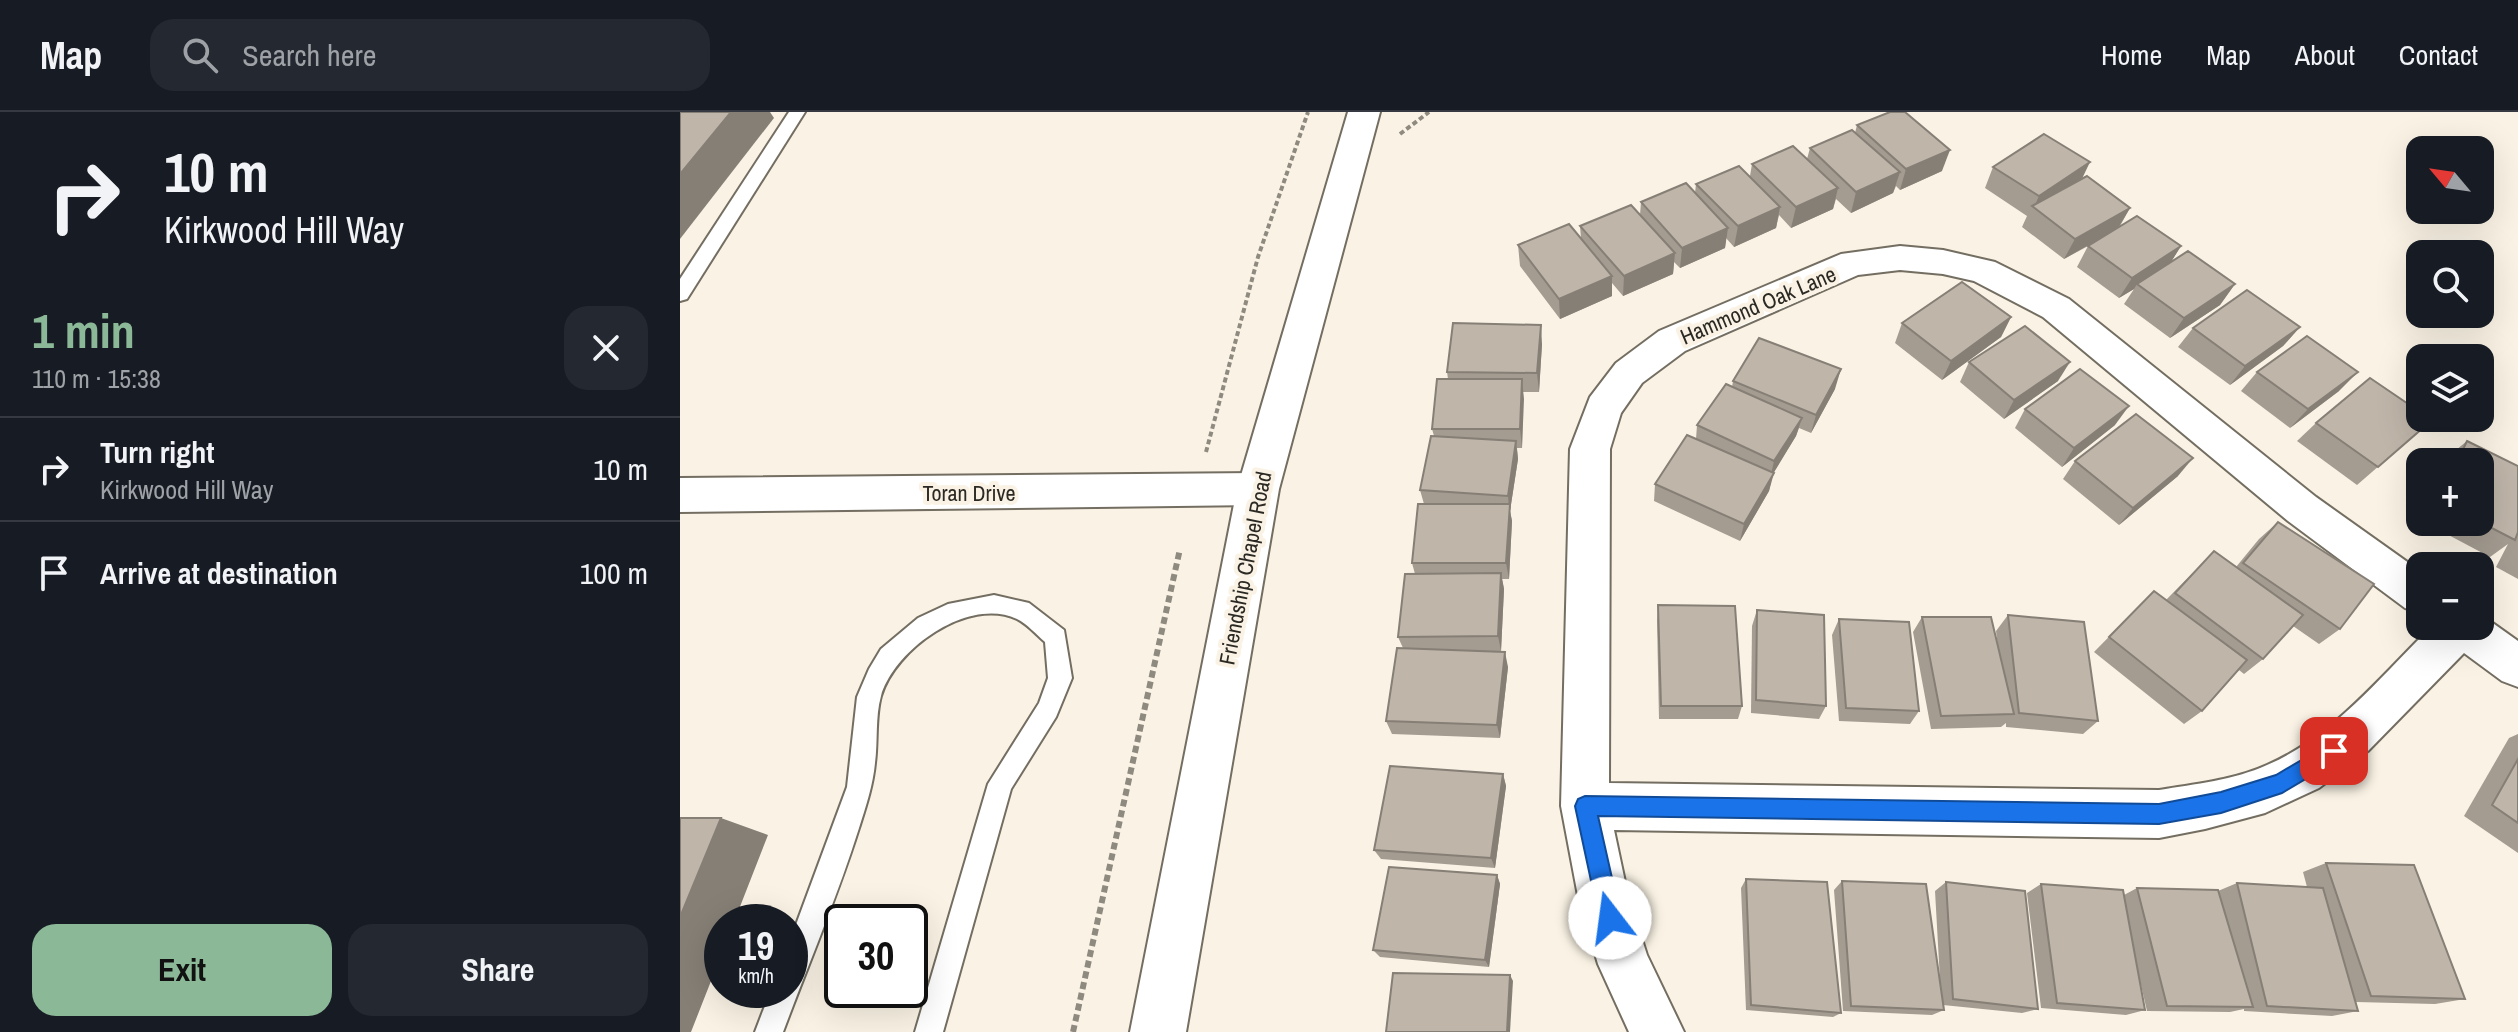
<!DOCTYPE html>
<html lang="en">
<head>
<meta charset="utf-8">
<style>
  :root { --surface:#171b24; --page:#242831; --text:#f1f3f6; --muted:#9ea1a6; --line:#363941; --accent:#8bb997 }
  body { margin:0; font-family:"Archivo Narrow",sans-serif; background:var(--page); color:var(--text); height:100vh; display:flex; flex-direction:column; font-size:30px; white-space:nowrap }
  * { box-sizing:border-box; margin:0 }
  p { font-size:26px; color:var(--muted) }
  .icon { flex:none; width:44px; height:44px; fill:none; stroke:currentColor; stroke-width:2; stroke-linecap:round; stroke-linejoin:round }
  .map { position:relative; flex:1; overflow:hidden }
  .sheet { display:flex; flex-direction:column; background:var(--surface); width:680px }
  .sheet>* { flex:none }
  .banner { background:#171b24; color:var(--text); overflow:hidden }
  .needle { width:52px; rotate:299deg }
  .tools { position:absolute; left:1726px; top:24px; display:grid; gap:16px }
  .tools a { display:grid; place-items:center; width:88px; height:88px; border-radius:16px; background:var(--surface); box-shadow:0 8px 32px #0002; font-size:40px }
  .speed { position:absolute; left:24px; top:792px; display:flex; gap:16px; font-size:40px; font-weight:700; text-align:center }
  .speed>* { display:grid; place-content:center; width:104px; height:104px; border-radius:50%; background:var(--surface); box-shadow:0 8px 32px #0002; line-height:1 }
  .speed small { font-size:20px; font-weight:400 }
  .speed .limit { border:4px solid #111; border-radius:12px; background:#fff; color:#111 }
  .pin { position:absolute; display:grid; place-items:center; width:68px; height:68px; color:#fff; margin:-34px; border-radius:16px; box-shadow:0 4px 12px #0006 }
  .me { position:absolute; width:88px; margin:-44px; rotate:345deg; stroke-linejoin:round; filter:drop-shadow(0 0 6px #0008) }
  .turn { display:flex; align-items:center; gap:28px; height:168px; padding:0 32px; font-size:36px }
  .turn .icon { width:104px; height:104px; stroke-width:2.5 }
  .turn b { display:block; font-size:56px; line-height:68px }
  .round { display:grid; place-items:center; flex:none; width:84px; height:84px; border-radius:24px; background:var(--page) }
  .headline { display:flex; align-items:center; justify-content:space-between; height:136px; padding:0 32px }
  h1 { font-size:48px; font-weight:700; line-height:60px; color:var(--accent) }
  .cta { display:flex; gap:16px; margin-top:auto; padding:16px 32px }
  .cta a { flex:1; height:92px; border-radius:24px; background:var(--accent); color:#111; font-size:32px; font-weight:700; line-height:92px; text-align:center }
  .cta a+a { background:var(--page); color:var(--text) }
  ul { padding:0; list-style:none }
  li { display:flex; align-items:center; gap:24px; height:104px; padding:0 32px; border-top:2px solid var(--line) }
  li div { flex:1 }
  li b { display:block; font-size:30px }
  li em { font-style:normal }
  header { display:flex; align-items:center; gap:48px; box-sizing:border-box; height:112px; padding:0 40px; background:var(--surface); border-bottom:2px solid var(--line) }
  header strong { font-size:38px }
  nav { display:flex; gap:44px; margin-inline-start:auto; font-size:28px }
  .search { width:560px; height:72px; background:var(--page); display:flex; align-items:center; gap:20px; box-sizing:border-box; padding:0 28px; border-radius:24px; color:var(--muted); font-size:30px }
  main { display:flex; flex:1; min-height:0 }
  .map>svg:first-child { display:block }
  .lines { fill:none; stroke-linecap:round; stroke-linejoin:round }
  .lane-casing { stroke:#736e61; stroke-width:4 }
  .street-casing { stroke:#736e61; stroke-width:4 }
  .secondary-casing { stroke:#736e61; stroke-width:4 }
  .path-far1 { stroke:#8f8a80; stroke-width:4; stroke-dasharray:5 3; stroke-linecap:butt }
  .path { stroke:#8f8a80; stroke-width:6; stroke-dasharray:7 4; stroke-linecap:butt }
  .lane { fill:#fff; fill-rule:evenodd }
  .street { fill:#fff; fill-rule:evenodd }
  .secondary { fill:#fff; fill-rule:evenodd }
  .wall { fill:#a49c91 }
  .shaded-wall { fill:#867f76 }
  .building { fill:#bfb5a9; stroke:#867f76; stroke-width:2 }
  .route { fill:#1a73e8; stroke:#114b97; stroke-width:2 }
  .labels { text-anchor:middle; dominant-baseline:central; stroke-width:8; stroke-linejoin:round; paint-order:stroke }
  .street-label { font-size:22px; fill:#2b2923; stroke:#faf3e5 }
</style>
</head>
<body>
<header>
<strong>Map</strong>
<div class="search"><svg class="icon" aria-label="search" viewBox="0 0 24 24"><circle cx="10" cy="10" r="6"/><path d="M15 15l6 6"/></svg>Search here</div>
<nav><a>Home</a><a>Map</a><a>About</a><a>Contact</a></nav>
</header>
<main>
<section class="sheet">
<div class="banner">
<div class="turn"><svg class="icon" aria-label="right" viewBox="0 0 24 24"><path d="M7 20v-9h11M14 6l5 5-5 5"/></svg><div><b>10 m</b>Kirkwood Hill Way</div></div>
</div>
<div class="headline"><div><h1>1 min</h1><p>110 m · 15:38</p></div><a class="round"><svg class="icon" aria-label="close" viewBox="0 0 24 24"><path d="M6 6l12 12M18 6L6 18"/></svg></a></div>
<ul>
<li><svg class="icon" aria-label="right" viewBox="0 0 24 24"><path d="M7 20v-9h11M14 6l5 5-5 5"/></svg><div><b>Turn right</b><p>Kirkwood Hill Way</p></div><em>10 m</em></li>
<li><svg class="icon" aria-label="arrive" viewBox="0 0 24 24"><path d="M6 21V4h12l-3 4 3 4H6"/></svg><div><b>Arrive at destination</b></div><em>100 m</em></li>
</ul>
<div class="cta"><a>Exit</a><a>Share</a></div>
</section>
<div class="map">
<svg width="1838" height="920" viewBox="0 0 1838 920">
  <rect width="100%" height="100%" fill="#faf3e5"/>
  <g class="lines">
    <g class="lane-casing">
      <g id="lane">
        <path d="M109,0H125L7,187L0,189V167Z"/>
        <path d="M314,483L349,491L384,518L392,566L376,605L331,677L263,920H235L308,672L359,591L368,566L365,530C356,522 347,512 337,507C288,484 214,538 201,584C195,605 198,629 195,651C193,673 186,694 179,716C157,786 128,853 103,920H75L91,878H110V829L167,675L177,585L189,557L201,537L238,506L268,492Z"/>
      </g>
    </g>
    <g class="street-casing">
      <g id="street">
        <path d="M1220,134L1263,138L1315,150L1389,187L1636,385L1740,459V502L1725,496L1608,409L1363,205L1294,169L1263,162L1220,158L1178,163L1005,239L962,271L941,301L930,337L929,671L1479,678C1515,672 1554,668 1587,653C1653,625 1702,563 1752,514H1800V502L1838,529V575L1822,569L1784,541L1688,639L1639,676L1585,701L1525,717L1479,726L934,718L948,784L967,843L1004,920H949L918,852L898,784L881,694L890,337L910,285L936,251L979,219L1161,142Z"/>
        <path d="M578,361L592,365L598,377L592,389L578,393L0,400V366Z"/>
      </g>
    </g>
    <g class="secondary-casing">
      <path id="secondary" d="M668,0H700L599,377L506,920H450L557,377Z"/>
    </g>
    <g class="path-far1">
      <path d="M720,22L749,0"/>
      <path d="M526,340L578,145L628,0"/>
    </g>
    <path class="path" d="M393,920L500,437"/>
    <use href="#lane" class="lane"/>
    <use href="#street" class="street"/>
    <use href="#secondary" class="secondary"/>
  </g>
  <g class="wall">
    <path d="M1177,13L1262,59L1220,78L1216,74L1213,81L1171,101L1156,87L1153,97L1111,116L1099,103L1096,116L1054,135L1046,126L1045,136L1000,156L994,150L993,162L943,184L932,171V184L880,207L840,154L838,133L901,126L900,114L960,103L961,90L1015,81L1016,72L1070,64L1072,52L1127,47L1130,36L1175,21Z"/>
    <path d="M1313,55L1402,67L1450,96L1440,114L1501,134L1490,151L1555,172L1540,193L1490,226L1444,192L1454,177L1439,186L1397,155L1408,134L1410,133L1384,147L1342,115L1347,104L1305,76Z"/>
    <path d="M1331,205L1321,225L1262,268L1215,231L1222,211Z"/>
    <path d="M1620,215L1603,234L1550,273L1498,235L1513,216Z"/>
    <path d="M862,232L859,280H843L842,336H837L838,347L830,399L832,409L829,467H822L824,477L821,539H798L828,555L820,626L712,622L706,609L723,536L718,525L735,462L732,451L744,392L740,378L754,324L752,317L768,267L767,260Z"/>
    <path d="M1289,250L1378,269L1324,307L1280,270Z"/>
    <path d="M1577,260L1659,279L1610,316L1561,279Z"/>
    <path d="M1053,269L1155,277L1131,321L1119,316L1116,324L1093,361L1089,379L1060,429L974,389L975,372L1016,327L1017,313L1052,275Z"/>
    <path d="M1345,297L1435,313L1382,355L1335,316Z"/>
    <path d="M1752,308L1677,373L1617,329L1636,311Z"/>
    <path d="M1787,329L1838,354V467L1816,455L1828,432L1810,445L1744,410H1800V350H1764L1765,347Z"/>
    <path d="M1395,349L1498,364L1439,413L1383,367Z"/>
    <path d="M1598,410L1660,517L1639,532L1613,514L1583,547L1564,562L1559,558L1522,599L1504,612L1414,540L1474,479L1486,488L1534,439L1556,455L1579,427Z"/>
    <path d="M978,493L1062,594L1058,607H979L977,509Z"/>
    <path d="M1077,498L1146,594L1139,607L1071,601L1072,514Z"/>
    <path d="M1328,503L1418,609L1403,622L1326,615V611L1321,615L1251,617L1233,520L1242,505L1318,536L1316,519Z"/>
    <path d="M1159,507L1239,599L1230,612L1159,609L1152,523Z"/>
    <path d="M1838,622V741L1784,704L1829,626Z"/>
    <path d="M823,662L826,674L815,756L701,747L694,738Z"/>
    <path d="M1646,751L1785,887L1755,892L1676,890L1678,899L1652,904L1564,899V897L1550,900L1467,899L1458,860L1465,898L1446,903L1361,896L1347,781L1361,772L1444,783L1457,776L1538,779L1557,771L1627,775L1623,760Z"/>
    <path d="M817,763L820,772L809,855L700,845L693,838Z"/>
    <path d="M1066,767L1161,901L1153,905L1066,898L1061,776Z"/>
    <path d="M1162,769L1260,868L1255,779L1266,770L1358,897L1342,901L1263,893L1264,898L1252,903L1163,899L1154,778Z"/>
  </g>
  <g class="shaded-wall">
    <path d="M51,0H90L94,6L0,127V62Z"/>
    <path d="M1270,38L1262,59L1220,78L1226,57Z"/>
    <path d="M1410,50L1400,71L1354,95L1359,84Z"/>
    <path d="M1220,60L1213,81L1171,101L1176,80Z"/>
    <path d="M1158,76L1153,97L1111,116L1116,95Z"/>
    <path d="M1100,95L1096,116L1054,135L1058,114Z"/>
    <path d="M1450,96L1438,116L1384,147L1395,127Z"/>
    <path d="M1048,116L1045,136L1000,156L1002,136Z"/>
    <path d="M1501,134L1488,155L1457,172L1454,177L1439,186L1452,166Z"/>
    <path d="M995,141L993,162L943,184L944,164Z"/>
    <path d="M932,164V184L880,207L879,187Z"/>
    <path d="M1555,172L1540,193L1490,226L1504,206Z"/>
    <path d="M1331,205L1321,225L1262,268L1271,249Z"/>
    <path d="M861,213L862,232L859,280L857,261Z"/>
    <path d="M1620,215L1603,234L1550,273L1565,254Z"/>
    <path d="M1390,250L1378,269L1324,307L1334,288Z"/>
    <path d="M1161,257L1155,277L1131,321L1136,303Z"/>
    <path d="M1678,260L1659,279L1610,316L1628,297Z"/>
    <path d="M842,267L844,287L842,336L840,317Z"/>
    <path d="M1449,294L1435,313L1382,355L1394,336Z"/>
    <path d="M1122,306L1116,324L1090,367L1094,349Z"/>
    <path d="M836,329L838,347L830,399L832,409L829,467L826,451L829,397L828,384Z"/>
    <path d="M1513,346L1498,364L1439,413L1453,396Z"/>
    <path d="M1094,361L1089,379L1060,429L1064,412Z"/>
    <path d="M821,461L824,477L821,539L818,524Z"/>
    <path d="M825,540L828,555L820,626L817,613Z"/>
    <path d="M823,662L826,674L815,756L811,746Z"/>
    <path d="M41,706L88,723L54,810H42V841L11,920H0V805Z"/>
    <path d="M817,763L820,772L809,855L805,848Z"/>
    <path d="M830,863L833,869L830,920H827Z"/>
  </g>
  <g class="building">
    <path d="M0,0H51L0,62Z"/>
    <path d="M1210,0H1225L1270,38L1226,57L1177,13Z"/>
    <path d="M1172,18L1220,60L1176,80L1130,36Z"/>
    <path d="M1364,22L1410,50L1359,84L1313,55Z"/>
    <path d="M1113,34L1158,76L1116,95L1072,52Z"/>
    <path d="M1059,54L1100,95L1058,114L1016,72Z"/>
    <path d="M1407,64L1450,96L1395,127L1352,94Z"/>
    <path d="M1006,71L1048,116L1002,136L961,90Z"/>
    <path d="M951,93L995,141L944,164L900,114Z"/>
    <path d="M1457,104L1501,134L1452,166L1408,134Z"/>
    <path d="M889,112L932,164L879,187L838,133Z"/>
    <path d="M1508,139L1555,172L1504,206L1457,172Z"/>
    <path d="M1282,170L1331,205L1271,249L1222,211Z"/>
    <path d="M1567,178L1620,215L1565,254L1513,216Z"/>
    <path d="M773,211L861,213L857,261L767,260Z"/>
    <path d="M1345,214L1390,250L1334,288L1289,250Z"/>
    <path d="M1627,224L1678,260L1628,297L1577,260Z"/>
    <path d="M1079,226L1161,257L1136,303L1053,269Z"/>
    <path d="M1400,257L1449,294L1394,336L1345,297Z"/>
    <path d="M1690,266L1740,300V306H1749L1752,308L1698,355L1636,311Z"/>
    <path d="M757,267H842L840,317H752Z"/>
    <path d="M1046,272L1122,306L1094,349L1017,313Z"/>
    <path d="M1456,302L1513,346L1453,396L1395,349Z"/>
    <path d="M1007,323L1094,361L1064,412L975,372Z"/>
    <path d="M751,324L836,329L828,384L740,378Z"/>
    <path d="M1787,329L1838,354V420L1835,428L1800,410V350H1777Z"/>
    <path d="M738,392H830L826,451H732Z"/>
    <path d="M1598,410L1694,472L1660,517L1563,451Z"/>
    <path d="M1534,439L1623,503L1583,547L1495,481Z"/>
    <path d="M821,461L818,524L718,525L725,462Z"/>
    <path d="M1474,479L1567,548L1522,599L1429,525Z"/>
    <path d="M978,493L1055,494L1062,594H981Z"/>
    <path d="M1077,498L1144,503L1146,594L1076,588Z"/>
    <path d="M1328,503L1404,510L1418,609L1339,601Z"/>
    <path d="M1242,505H1311L1334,602L1261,604Z"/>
    <path d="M1159,507L1229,510L1239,599L1166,596Z"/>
    <path d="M717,536L825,540L817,613L706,609Z"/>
    <path d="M1838,647V711L1812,693Z"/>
    <path d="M710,654L823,662L811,746L694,738Z"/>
    <path d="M0,706H41L0,805Z"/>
    <path d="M1646,751L1734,753L1785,887L1691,884Z"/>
    <path d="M709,755L817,763L805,848L693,838Z"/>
    <path d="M1066,767L1147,770L1161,901L1071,893Z"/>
    <path d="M1162,769L1246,772L1264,898L1171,894Z"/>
    <path d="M1266,770L1345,779L1358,897L1273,887Z"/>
    <path d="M1557,771L1643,776L1678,899L1587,894Z"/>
    <path d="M1361,772L1443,778L1465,898L1377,891Z"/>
    <path d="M1457,776L1538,778L1573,895L1487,894Z"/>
    <path d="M713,861L830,863L827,920H706Z"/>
  </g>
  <path class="route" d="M1654,629L1661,632L1664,639L1661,646L1602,681L1541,701L1479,712L918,704L941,806L938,814L930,817L922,814L919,806L895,694L898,687L905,684L1479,692L1541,680L1596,663Z"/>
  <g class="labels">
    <g class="street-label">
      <text transform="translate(1078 193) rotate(-23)">Hammond Oak Lane</text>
      <text x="289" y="381">Toran Drive</text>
      <text transform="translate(565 456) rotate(-79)">Friendship Chapel Road</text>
    </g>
  </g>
</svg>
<div class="tools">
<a><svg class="needle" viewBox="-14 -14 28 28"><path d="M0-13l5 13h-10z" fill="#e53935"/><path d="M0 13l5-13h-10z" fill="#9ea1a6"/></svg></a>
<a><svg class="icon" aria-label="search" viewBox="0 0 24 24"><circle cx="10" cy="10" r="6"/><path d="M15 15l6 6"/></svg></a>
<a><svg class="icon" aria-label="layers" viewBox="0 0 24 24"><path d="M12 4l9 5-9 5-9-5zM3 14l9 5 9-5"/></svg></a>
<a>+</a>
<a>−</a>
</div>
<div class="speed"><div>19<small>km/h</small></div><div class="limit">30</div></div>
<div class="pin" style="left:1654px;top:639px;background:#d93025"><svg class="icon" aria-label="arrive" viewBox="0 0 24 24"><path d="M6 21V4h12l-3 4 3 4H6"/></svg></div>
<svg class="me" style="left:930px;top:806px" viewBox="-20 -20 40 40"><circle r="19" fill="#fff"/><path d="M0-13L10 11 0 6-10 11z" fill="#1a73e8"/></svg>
</div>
</main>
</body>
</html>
